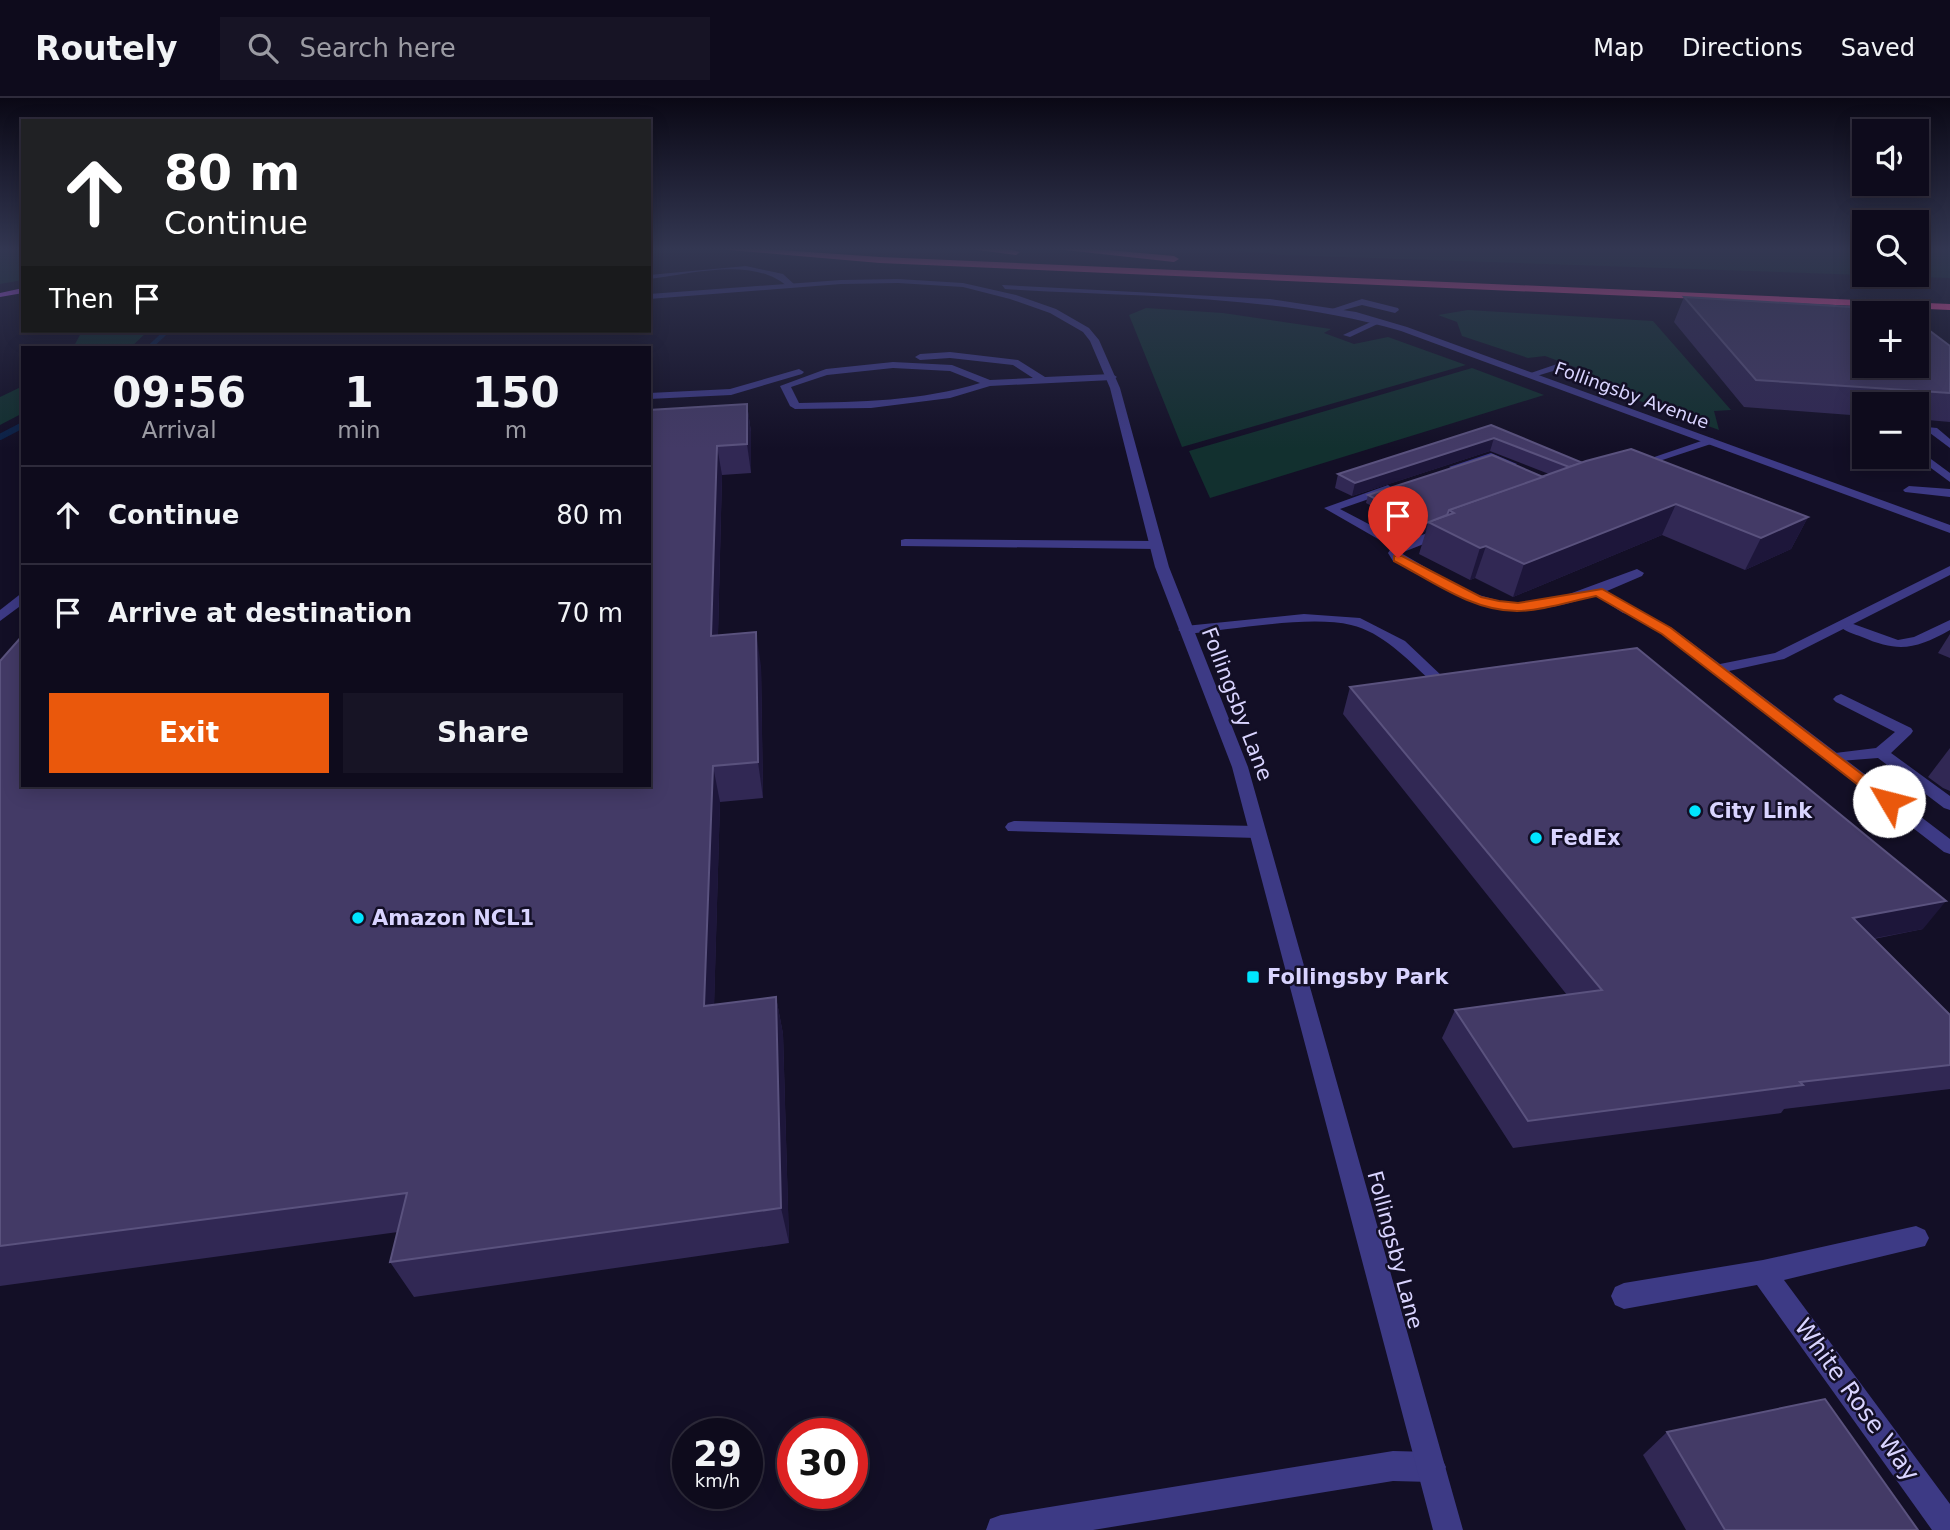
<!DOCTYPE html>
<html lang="en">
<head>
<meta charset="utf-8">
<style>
  :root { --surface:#0e0b1c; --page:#171425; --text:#f1f3f6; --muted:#9b9ba3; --line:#2e2b3b; --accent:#ea580c }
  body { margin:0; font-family:"DejaVu Sans",sans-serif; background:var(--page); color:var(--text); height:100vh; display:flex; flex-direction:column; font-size:26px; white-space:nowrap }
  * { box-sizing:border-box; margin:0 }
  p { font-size:23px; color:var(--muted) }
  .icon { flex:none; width:38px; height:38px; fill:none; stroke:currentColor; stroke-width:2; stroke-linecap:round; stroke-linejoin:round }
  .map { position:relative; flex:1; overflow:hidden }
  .side { position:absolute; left:21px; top:248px; width:630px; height:441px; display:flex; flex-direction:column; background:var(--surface); border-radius:0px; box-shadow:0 4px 18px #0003,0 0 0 2px var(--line) }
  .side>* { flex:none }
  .banner { position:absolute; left:21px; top:21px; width:630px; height:214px; border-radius:0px; box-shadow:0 4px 18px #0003,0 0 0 2px var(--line); background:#202124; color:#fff; overflow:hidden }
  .controls { position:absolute; left:1852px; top:21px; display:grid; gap:14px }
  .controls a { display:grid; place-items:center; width:77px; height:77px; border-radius:0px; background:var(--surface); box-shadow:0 4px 18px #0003,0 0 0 2px var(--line); font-size:35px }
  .speed { position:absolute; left:672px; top:1320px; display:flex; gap:14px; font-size:35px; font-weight:700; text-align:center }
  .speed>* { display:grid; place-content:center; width:91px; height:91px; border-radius:50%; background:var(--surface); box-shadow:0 4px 18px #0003,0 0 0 2px var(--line); line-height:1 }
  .speed small { font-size:18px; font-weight:400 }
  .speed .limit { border:10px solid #d22; background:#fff; color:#111 }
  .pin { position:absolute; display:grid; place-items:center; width:60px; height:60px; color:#fff; margin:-72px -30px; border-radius:50% 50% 50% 0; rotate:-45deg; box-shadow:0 0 7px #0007 }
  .pin .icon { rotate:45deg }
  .me { position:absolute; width:77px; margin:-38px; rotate:307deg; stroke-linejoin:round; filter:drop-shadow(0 0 5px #0008) }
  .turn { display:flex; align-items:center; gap:24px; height:147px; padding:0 28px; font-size:32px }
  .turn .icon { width:91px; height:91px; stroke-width:2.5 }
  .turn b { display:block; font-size:49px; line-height:60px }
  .then { display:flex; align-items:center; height:66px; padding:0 28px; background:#0003; gap:14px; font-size:26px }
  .eta { display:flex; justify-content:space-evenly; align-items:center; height:119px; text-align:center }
  .eta b { font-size:42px; font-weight:800; line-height:49px }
  .cta { display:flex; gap:14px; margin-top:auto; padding:14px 28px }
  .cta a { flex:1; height:80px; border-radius:0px; background:var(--accent); color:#fff; font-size:28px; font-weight:800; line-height:80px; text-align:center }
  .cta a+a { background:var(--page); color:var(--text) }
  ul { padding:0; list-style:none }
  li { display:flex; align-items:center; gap:21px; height:98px; padding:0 28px; border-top:2px solid var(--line) }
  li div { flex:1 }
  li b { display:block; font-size:26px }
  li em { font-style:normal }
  header { display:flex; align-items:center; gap:42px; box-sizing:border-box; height:98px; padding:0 35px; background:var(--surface); border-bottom:2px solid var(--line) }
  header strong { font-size:33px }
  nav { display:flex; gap:38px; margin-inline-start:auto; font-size:24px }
  .search { width:490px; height:63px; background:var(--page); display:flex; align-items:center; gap:18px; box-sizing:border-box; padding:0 24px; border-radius:0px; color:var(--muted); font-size:26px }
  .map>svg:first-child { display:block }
  .green { fill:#12302f }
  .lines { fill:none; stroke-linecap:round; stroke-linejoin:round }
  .stream-far1 { stroke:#0c2248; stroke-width:4.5 }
  .stream { stroke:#0c2248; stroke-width:6 }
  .service { fill:#3d3a85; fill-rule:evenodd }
  .minor { fill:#3d3a85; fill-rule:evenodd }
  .tertiary { fill:#3d3a85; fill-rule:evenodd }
  .primary { fill:#c25bff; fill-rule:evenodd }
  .motorway { fill:#ff4fa3; fill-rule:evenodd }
  .wall { fill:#312854 }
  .shaded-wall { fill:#1d163a }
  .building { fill:#433a66; stroke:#5a527e; stroke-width:2 }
  .route { fill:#ea580c; stroke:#983908; stroke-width:2 }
  .poi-dot { fill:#00e5ff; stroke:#130f26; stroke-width:2.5 }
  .labels { text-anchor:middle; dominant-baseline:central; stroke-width:5; stroke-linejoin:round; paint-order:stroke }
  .far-street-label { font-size:18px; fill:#d9d4ff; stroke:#130f26 }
  .street-label { font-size:21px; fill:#d9d4ff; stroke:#130f26 }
  .poi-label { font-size:21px; font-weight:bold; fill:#d9d4ff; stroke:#130f26; text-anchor:start }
  .near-street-label { font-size:24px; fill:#d9d4ff; stroke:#130f26 }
</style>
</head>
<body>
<header>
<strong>Routely</strong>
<div class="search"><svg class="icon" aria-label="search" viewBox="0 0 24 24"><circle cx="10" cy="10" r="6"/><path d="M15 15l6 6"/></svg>Search here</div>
<nav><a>Map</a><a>Directions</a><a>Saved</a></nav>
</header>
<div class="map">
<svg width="1950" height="1432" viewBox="0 0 1950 1432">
  <rect width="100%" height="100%" fill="#130f26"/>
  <g class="green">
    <path d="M0,150H23V182L0,186Z"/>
    <path d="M1206,150H1864V177H1916V150H1950V180L1285,157Z"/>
    <path d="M1146,210L1223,215L1331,231L1324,235L1354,246L1388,239L1466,267L1182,349L1129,217Z"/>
    <path d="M1468,212L1653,223L1731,312L1714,313L1719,332L1569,277L1580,271L1545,258L1528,260L1462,238L1457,224L1438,217Z"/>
    <path d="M82,233H148L130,250H73Z"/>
    <path d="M1472,270L1544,297L1210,400L1189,353Z"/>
    <path d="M23,288V315L0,327V299Z"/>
  </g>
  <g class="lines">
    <path class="stream-far1" d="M149,250L167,233"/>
    <path class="stream" d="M0,339L23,327"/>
    <g class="service">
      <path d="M746,168L783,176L795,187L788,189C753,158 692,176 649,181V177Z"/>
      <path d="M1362,201L1398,210L1399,212L1395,215L1362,207L1333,215L1329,212Z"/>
      <path d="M1377,221L1384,223L1350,239L1343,237Z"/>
      <path d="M950,254L1018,262L1045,279L1112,276L1117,279L1112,282L990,288L950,300L871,310L795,311L790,308L780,288L826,271L893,264L952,267L990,282L1033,280L1013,267L950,260L920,262L915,259L920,256ZM893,270L950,273L980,285C921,303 860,304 799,305L791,289L827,277Z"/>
      <path d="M1560,265L1563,266V270L1530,280L1525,277Z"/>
      <path d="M799,271L804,274L802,276L731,297L649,301V295L730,291Z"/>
      <path d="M1916,328L1937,330L1950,341V350L1930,335L1916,334Z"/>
      <path d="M1710,340L1714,341V345L1638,370L1628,368Z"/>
      <path d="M1916,350L1950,375V384L1916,359Z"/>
      <path d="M1491,355L1517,366L1511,369L1490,362L1455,372L1449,369Z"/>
      <path d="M1388,387L1394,391L1392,393L1340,411L1403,444L1441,430H1449V436L1401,455L1468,494L1504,504L1524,505L1561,499L1637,471L1644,475L1642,478L1607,493L1635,512L1628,516L1623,515L1595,497C1505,529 1471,506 1393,463L1388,455L1392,449L1324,410Z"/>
      <path d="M1909,388L1950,391V399L1905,394L1903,392Z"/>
      <path d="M905,441L1156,443L1162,447L1156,451L901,448V442Z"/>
      <path d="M23,494V506L0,523V512Z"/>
      <path d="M1304,516L1360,520L1405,543L1443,579L1440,582H1430C1407,561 1382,534 1351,527C1309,517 1230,532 1185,536L1178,532L1185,528Z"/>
      <path d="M1950,522V532C1916,551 1899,555 1862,539C1854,536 1844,533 1838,527L1845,523L1898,542L1914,539Z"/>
      <path d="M1841,596L1911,630L1913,633L1911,636L1891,655L1950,698V712L1944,710L1878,660L1827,664L1825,660L1827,656L1876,650L1895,634L1836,604L1833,601L1836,598Z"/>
      <path d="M1014,723L1257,728L1266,734L1257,740L1008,733L1005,729L1008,725Z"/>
      <path d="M1916,1128L1925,1132L1929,1140L1925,1148L1784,1182L1950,1406V1432H1932L1757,1187L1624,1211L1615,1207L1611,1198L1615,1189L1624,1185L1763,1162Z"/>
      <path d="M1393,1353L1431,1354L1441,1359L1446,1369L1441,1379L1431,1384L1393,1383L1093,1432H986L990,1421L1001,1417Z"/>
    </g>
    <path class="minor" d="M1950,468V477L1784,561L1729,573L1950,741V756L1944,754L1662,536L1621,512L1628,508L1633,509L1672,530L1720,566L1775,555Z"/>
    <g class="tertiary">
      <path d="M898,181L963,185L1016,197L1056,211L1089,230L1099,242L1120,290L1169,469L1248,669L1463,1432H1433L1232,669L1155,469L1110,290L1090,243L1083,234L1050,215L1010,201L963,189L898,185L841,186L649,201V196L841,182Z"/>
      <path d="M1002,187L1270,201L1356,214L1407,229L1950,427V435L1401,233C1274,196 1137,199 1005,191Z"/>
    </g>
    <path class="primary" d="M23,190V195L0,199V195Z"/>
    <g class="motorway">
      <path d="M706,150H753L880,159L1950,206V212L880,165Z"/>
      <path d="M962,150H1004L1020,154L1016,157Z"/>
      <path d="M1047,150H1085L1174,158L1179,161L1174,164Z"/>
    </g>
  </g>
  <g class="wall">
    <path d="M1684,199L1864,268L1950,248V324L1916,321V306H1864V318L1744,309L1674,224Z"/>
    <path d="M747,306L751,334V375L722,377L718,537L761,568L763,700L720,704L714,907L776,899L783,936L789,1145L414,1199L390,1164L398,1134L0,1188V563L23,688L649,312Z"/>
    <path d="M1491,327L1583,365L1808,419L1791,451L1745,472L1662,437L1513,499L1475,480L1470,482L1419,456L1426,433L1422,434L1366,405L1368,397L1543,379L1549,376L1490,353L1352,398L1335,390L1338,376Z"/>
    <path d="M1950,536V560L1938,555Z"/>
    <path d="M1350,589L1923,831L1874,841L1950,917V991L1784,1011L1781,1015L1513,1050L1442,940L1455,912L1567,897L1343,616Z"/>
    <path d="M1950,650V693L1943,690L1928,679Z"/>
    <path d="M1667,1334L1918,1432H1686L1643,1357Z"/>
  </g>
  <g class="shaded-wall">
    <path d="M747,306L751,334V375L747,346Z"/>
    <path d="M1494,340L1490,353L1352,398L1355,385Z"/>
    <path d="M717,348L722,377L717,572L711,538Z"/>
    <path d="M1676,406L1662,437L1513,499L1524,466Z"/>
    <path d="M1808,419L1791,451L1745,472L1761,440Z"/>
    <path d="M1428,425L1426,433L1422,434L1424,426Z"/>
    <path d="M1486,448L1475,480L1470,482L1480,450Z"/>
    <path d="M756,534L761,568L763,700L758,664Z"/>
    <path d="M713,668L720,704L713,945L704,908Z"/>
    <path d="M1946,803L1923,831L1833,848L1853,820Z"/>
    <path d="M776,899L783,936L789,1145L781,1110Z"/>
  </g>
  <g class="building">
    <path d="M1684,199L1852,209L1864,219V268H1916V232L1930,233L1950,248V295L1756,282Z"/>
    <path d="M747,306V346L717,348L711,538L756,534L758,664L713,668L704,908L776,899L781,1110L390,1164L407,1095L0,1148V563L23,537V688H649V312Z"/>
    <path d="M1491,327L1583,365L1569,369L1494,340L1355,385L1338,376Z"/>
    <path d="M1631,351L1808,419L1761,440L1676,406L1524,466L1486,448L1480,450L1428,424L1454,415L1449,412L1586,363Z"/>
    <path d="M1492,357L1543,379L1449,412L1447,417L1424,426L1368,397Z"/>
    <path d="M1637,550L1946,803L1853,820L1950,917V967L1800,984L1803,987L1528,1023L1455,912L1602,892L1350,589Z"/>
    <path d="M1825,1301L1918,1432H1725L1667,1334Z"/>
  </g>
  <linearGradient id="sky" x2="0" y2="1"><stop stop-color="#0a0815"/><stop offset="0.43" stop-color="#333752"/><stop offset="1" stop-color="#333752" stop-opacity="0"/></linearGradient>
  <rect width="1950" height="351" fill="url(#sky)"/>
  <path class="route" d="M1394,458H1402L1481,499L1499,503L1518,505L1602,491L1671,530L1897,703L1889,708L1883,706L1662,536L1596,498C1571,503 1542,513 1517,513C1472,513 1432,483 1394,463Z"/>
  <g class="poi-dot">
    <circle cx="1695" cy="713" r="7"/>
    <circle cx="1536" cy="740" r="7"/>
    <circle cx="358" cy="820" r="7"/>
    <rect x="1246" y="872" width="14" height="14" rx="3.5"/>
  </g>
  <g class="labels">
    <g class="far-street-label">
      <text transform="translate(1632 297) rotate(20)">Follingsby Avenue</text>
    </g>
    <g class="street-label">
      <text transform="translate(1237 606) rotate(69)">Follingsby Lane</text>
      <text transform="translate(1395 1152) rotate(75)">Follingsby Lane</text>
    </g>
    <g class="poi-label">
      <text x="1709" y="713">City Link</text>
      <text x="1550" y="740">FedEx</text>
      <text x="372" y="820">Amazon NCL1</text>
      <text x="1267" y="879">Follingsby Park</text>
    </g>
    <g class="near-street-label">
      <text transform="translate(1857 1302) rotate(54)">White Rose Way</text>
    </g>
  </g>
</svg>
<div class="controls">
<a><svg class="icon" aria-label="sound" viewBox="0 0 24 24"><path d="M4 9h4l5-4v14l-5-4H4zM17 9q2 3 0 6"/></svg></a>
<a><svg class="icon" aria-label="search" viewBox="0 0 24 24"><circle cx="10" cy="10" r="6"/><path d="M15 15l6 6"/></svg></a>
<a>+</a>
<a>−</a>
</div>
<div class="speed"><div>29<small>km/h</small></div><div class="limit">30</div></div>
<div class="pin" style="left:1398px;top:460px;background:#d93025"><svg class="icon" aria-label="arrive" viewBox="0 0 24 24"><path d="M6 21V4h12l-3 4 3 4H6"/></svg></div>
<svg class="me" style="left:1889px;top:703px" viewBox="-20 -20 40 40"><circle r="19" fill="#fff"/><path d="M0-13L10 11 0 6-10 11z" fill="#ea580c"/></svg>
<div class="banner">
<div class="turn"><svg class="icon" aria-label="ahead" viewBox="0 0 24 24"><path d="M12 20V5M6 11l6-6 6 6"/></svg><div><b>80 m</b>Continue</div></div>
<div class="then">Then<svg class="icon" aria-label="arrive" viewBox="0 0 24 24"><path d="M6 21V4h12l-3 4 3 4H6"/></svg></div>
</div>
<section class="side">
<div class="eta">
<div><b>09:56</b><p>Arrival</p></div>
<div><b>1</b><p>min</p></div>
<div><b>150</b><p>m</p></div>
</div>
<ul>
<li><svg class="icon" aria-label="ahead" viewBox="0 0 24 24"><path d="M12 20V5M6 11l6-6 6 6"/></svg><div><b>Continue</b></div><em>80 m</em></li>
<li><svg class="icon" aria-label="arrive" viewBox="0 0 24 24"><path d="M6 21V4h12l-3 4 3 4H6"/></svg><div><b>Arrive at destination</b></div><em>70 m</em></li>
</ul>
<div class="cta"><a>Exit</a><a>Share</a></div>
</section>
</div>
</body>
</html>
